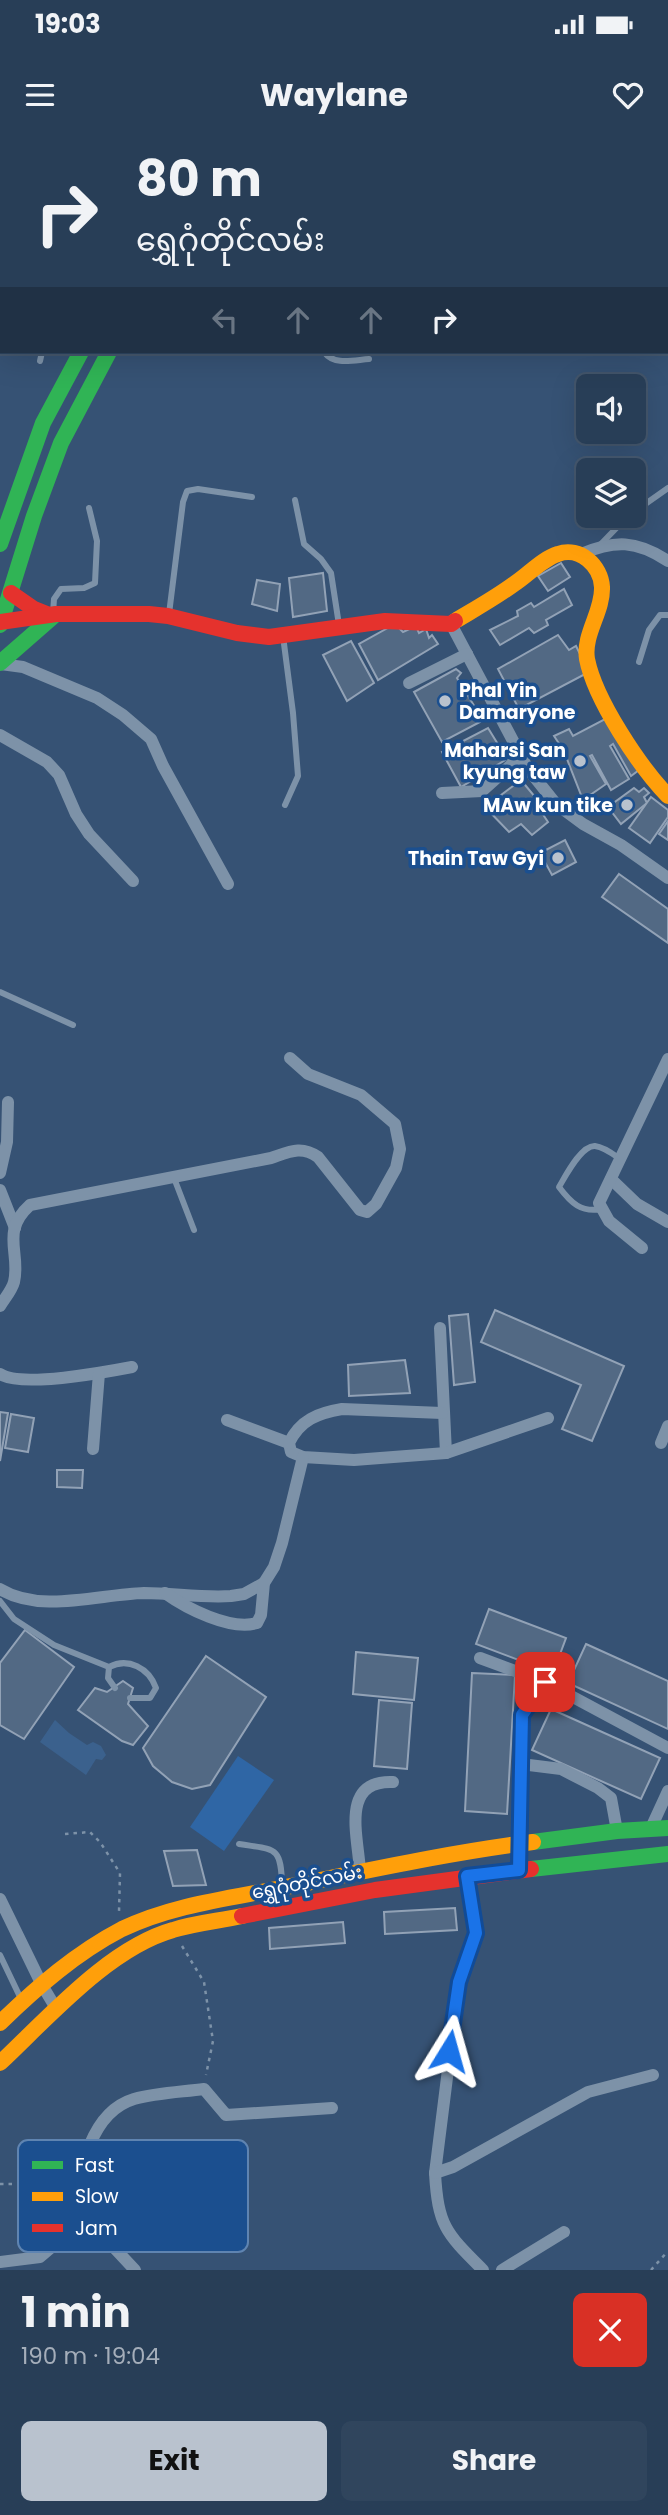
<!DOCTYPE html>
<html lang="en">
<head>
<meta charset="utf-8">
<style>
  :root { --surface:#283e57; --page:#30455d; --text:#f1f3f6; --muted:#a5aeba; --line:#44576d; --accent:#b9c2ce }
  body { margin:0; font-family:Poppins,"Noto Sans Myanmar",sans-serif; background:var(--page); color:var(--text); height:100vh; display:flex; flex-direction:column; font-size:26px; white-space:nowrap }
  * { box-sizing:border-box; margin:0 }
  p { font-size:23px; color:var(--muted) }
  .icon { flex:none; width:38px; height:38px; fill:none; stroke:currentColor; stroke-width:2; stroke-linecap:round; stroke-linejoin:round }
  .map { position:relative; height:2130px; overflow:hidden }
  .side { display:flex; flex-direction:column; background:var(--surface); flex:1 }
  .side>* { flex:none }
  .guide { position:absolute; left:0px; top:0px; width:668px; height:214px; box-shadow:0 7px 28px #0002,0 0 0 2px var(--line); background:#283e57; color:var(--text); overflow:hidden }
  .buttons { position:absolute; left:576px; top:234px; display:grid; gap:14px }
  .buttons a { display:grid; place-items:center; width:70px; height:70px; border-radius:10px; background:var(--surface); box-shadow:0 7px 28px #0002,0 0 0 2px var(--line); font-size:35px }
  .pin { position:absolute; display:grid; place-items:center; width:60px; height:60px; color:#fff; margin:-30px; border-radius:14px; box-shadow:0 4px 10px #0006 }
  .me { position:absolute; width:77px; margin:-38px; rotate:8deg; stroke-linejoin:round; filter:drop-shadow(0 0 5px #0008) }
  .turn { display:flex; align-items:center; gap:24px; height:147px; padding:0 21px; font-size:32px }
  .turn .icon { width:91px; height:91px; stroke-width:2.5 }
  .turn b { display:block; font-size:49px; line-height:60px }
  .lanes { display:flex; align-items:center; height:66px; padding:0 21px; background:#0003; justify-content:center; gap:35px; direction:ltr }
  .lanes .off { opacity:.35 }
  .round { display:grid; place-items:center; flex:none; width:74px; height:74px; border-radius:10px; background:var(--page) }
  .overview { display:flex; align-items:center; justify-content:space-between; height:119px; padding:0 21px }
  h1 { font-size:42px; font-weight:700; line-height:52px }
  .primary-button { display:flex; gap:14px; margin-top:auto; padding:14px 21px }
  .primary-button a { flex:1; height:80px; border-radius:10px; background:var(--accent); color:#111; font-size:28px; font-weight:700; line-height:80px; text-align:center }
  .primary-button a+a { background:var(--page); color:var(--text) }
  .status { display:flex; justify-content:space-between; align-items:center; height:49px; padding:0 35px; background:var(--surface); direction:ltr }
  .status svg { height:19px; fill:currentColor }
  header { display:flex; justify-content:space-between; align-items:center; height:91px; padding:0 21px; background:var(--surface); font-size:32px; font-weight:700 }
  .map>svg:first-child { display:block }
  .green { fill:#2f66a5 }
  .water { fill:#3b618d }
  .building { fill:#526984; stroke:#92a2b6; stroke-width:2 }
  .lines { fill:none; stroke-linecap:round; stroke-linejoin:round }
  .path { stroke:#7d92a8; stroke-width:2.5; stroke-dasharray:3.5 5; stroke-linecap:butt }
  .lane { stroke:#7d92a8; stroke-width:6 }
  .street { stroke:#7d92a8; stroke-width:12 }
  .fast { stroke:#30b455; stroke-width:16 }
  .slow { stroke:#ff9f0a; stroke-width:16 }
  .jam { stroke:#e5322d; stroke-width:16 }
  .route-casing { stroke:#114b97; stroke-width:18 }
  .route { stroke:#1a73e8; stroke-width:12 }
  .poi-dot { fill:#b9c2ce; stroke:#1b4f8f; stroke-width:2.5 }
  .labels { text-anchor:middle; dominant-baseline:central; stroke-width:7; stroke-linejoin:round; paint-order:stroke }
  .poi-label { font-size:19px; font-weight:bold; fill:#fff; stroke:#1b4f8f; text-anchor:end }
  .street-label { font-size:19px; fill:#fff; stroke:#1b4f8f }
  .key { fill:#1b4f8f; stroke:#5f84b1; stroke-width:2 }
  .key-label { font-size:19px; fill:#fff }
</style>
</head>
<body>
<div class="status"><b>19:03</b><svg viewBox="0 0 49 12"><path d="M0 12V9h3v3zM5 12V6h3v6zM10 12V3h3v9zM15 12V0h3v12zM26 1h20v11H26zM47 4h2v5h-2z"/></svg></div>
<header><svg class="icon" aria-label="menu" viewBox="0 0 24 24"><path d="M4 6h16M4 12h16M4 18h16"/></svg>Waylane<svg class="icon" aria-label="heart" viewBox="0 0 24 24"><path d="M12 20l-8-8c-3-5 5-10 8-4 3-6 11-1 8 4z"/></svg></header>
<div class="map">
<svg width="668" height="2130" viewBox="0 0 668 2130">
  <rect width="100%" height="100%" fill="#365274"/>
  <path class="green" d="M238,1616L274,1640L224,1711L190,1687Z"/>
  <path class="water" d="M55,1580L69,1593L87,1605L93,1602L101,1606L106,1615L102,1620L96,1619L86,1635L40,1602Z"/>
  <g class="building">
    <path d="M257,0H351L256,2Z"/>
    <path d="M561,423L570,437L548,451L538,436Z"/>
    <path d="M323,433L327,471L293,477L289,438Z"/>
    <path d="M257,440L280,444L277,471L252,464Z"/>
    <path d="M564,449L572,465L546,480L548,485L534,493L529,488L500,505L490,490L518,476L517,471L531,463L534,467Z"/>
    <path d="M395,484L403,492L416,486L419,493L426,489L429,498L432,495L438,504L378,540L359,504Z"/>
    <path d="M558,495L569,510L576,506L589,532L519,569L498,529Z"/>
    <path d="M351,501L374,543L347,561L323,515Z"/>
    <path d="M456,529L461,533L457,538L478,572L480,570L485,574L484,577L479,579L480,582L442,602L414,552Z"/>
    <path d="M607,578L639,630L631,636L613,604L610,606L629,639L611,650L592,615L590,616L606,644L583,660L565,614L561,616L555,606L560,605L554,596L569,589L573,596Z"/>
    <path d="M488,588L507,619L461,647L442,612Z"/>
    <path d="M521,640L545,669L542,673L548,682L532,695L521,684L509,692L485,667Z"/>
    <path d="M634,648L639,652L644,648L649,653L644,657L647,663L621,684L608,667Z"/>
    <path d="M651,657L668,670V677L650,703L629,688Z"/>
    <path d="M668,681V700L659,694Z"/>
    <path d="M565,700L576,722L552,735L540,713Z"/>
    <path d="M619,734L668,769V803L602,757Z"/>
    <path d="M495,1170L624,1226L592,1301L562,1289L581,1245L481,1202Z"/>
    <path d="M468,1174L475,1242L454,1245L449,1176Z"/>
    <path d="M405,1220L410,1253L349,1256L348,1225Z"/>
    <path d="M0,1272L8,1273L0,1321Z"/>
    <path d="M11,1274L34,1278L28,1312L5,1308Z"/>
    <path d="M57,1330H83L82,1348L57,1347Z"/>
    <path d="M489,1469L566,1498L553,1533L476,1504Z"/>
    <path d="M25,1490L74,1527L24,1599L0,1585V1523Z"/>
    <path d="M586,1504L668,1541V1589L568,1543Z"/>
    <path d="M356,1512L418,1518L414,1560L353,1554Z"/>
    <path d="M206,1516L266,1557L210,1645L192,1649L172,1642L153,1626L143,1608Z"/>
    <path d="M472,1533L515,1535L507,1674L465,1671Z"/>
    <path d="M123,1541L133,1548L128,1564L148,1586L133,1605L122,1601L78,1570L95,1548L107,1552Z"/>
    <path d="M379,1560L412,1563L407,1629L374,1626Z"/>
    <path d="M551,1569L660,1618L641,1659L532,1610Z"/>
    <path d="M197,1710L206,1745L173,1746L164,1711Z"/>
    <path d="M455,1768L457,1790L385,1794L384,1772Z"/>
    <path d="M343,1782L345,1803L270,1809L269,1788Z"/>
  </g>
  <g class="lines">
    <g class="path">
      <path d="M65,1694L90,1692L100,1702L120,1733L119,1772"/>
      <path d="M182,1806L204,1842L213,1901L206,1935"/>
      <path d="M0,2044H38L66,2040"/>
      <path d="M651,2130L668,2111"/>
    </g>
    <g class="lane">
      <path d="M529,0V2"/>
      <path d="M248,2L249,0"/>
      <path d="M667,71L668,74"/>
      <path d="M324,212C334,226 354,220 369,219"/>
      <path d="M40,221L42,212"/>
      <path d="M295,360L304,404L321,419L331,433L339,485"/>
      <path d="M634,372L668,348"/>
      <path d="M600,405L628,376"/>
      <path d="M53,473L54,459L61,449L84,448L95,443L97,401L89,368"/>
      <path d="M169,474L183,362L187,351L198,349L252,357"/>
      <path d="M283,496L293,573L298,636L285,665"/>
      <path d="M639,522L649,490L660,475H668"/>
      <path d="M0,852L73,885"/>
      <path d="M174,1038L194,1090"/>
      <path d="M602,1069C581,1073 571,1063 559,1047C565,1037 581,1005 595,1006C604,1007 613,1014 620,1019"/>
      <path d="M0,1461L14,1479L54,1505L109,1527C128,1517 149,1528 156,1548L150,1558H130"/>
      <path d="M109,1527L108,1538L115,1548"/>
      <path d="M239,1704C275,1710 281,1705 282,1745"/>
      <path d="M0,1815L21,1859"/>
    </g>
    <g class="street">
      <path d="M8,0L11,2"/>
      <path d="M392,0L393,2"/>
      <path d="M440,0V2"/>
      <path d="M519,0L520,2"/>
      <path d="M604,0V2"/>
      <path d="M667,5L668,3"/>
      <path d="M581,414C615,400 636,400 668,421"/>
      <path d="M451,484L528,629L556,664L583,684L621,705L668,738"/>
      <path d="M0,524L23,527L97,558L123,575L151,599L163,626L228,744"/>
      <path d="M409,543L467,514"/>
      <path d="M0,595L47,622L59,635L76,674L89,694L133,741"/>
      <path d="M442,653L482,651L521,616"/>
      <path d="M0,1033L7,1002L8,962"/>
      <path d="M611,1039L637,1064L668,1082"/>
      <path d="M0,1050L15,1088"/>
      <path d="M642,1108L609,1081L599,1063L668,919"/>
      <path d="M0,1166C5,1158 12,1150 14,1142C21,1113 0,1092 30,1065L271,1018C289,1012 301,1005 318,1017L360,1070L367,1072L376,1064L396,1028L400,1009L395,984L361,955L308,934L290,918"/>
      <path d="M440,1188L446,1313"/>
      <path d="M0,1234C20,1248 106,1232 132,1227"/>
      <path d="M442,1273L342,1269C318,1273 300,1280 289,1303L291,1312L303,1317L354,1320L446,1313L548,1278"/>
      <path d="M227,1280L289,1303"/>
      <path d="M661,1303L668,1286"/>
      <path d="M93,1309L99,1233"/>
      <path d="M0,1449C41,1474 100,1454 144,1453C173,1453 202,1458 231,1456L244,1454L264,1443"/>
      <path d="M165,1453C186,1468 230,1491 257,1483L261,1475L264,1443L274,1427L282,1403L303,1317"/>
      <path d="M480,1518L545,1542L668,1608"/>
      <path d="M521,1624L561,1629L598,1648L611,1658L617,1691"/>
      <path d="M651,1688L668,1651"/>
      <path d="M519,1730L522,1575L545,1542"/>
      <path d="M360,1731C358,1696 340,1640 393,1642"/>
      <path d="M467,1736L476,1793L459,1842L435,2033C438,2086 446,2093 483,2130"/>
      <path d="M0,1759L42,1845L57,1870"/>
      <path d="M435,2033L453,2027L588,1952L653,1935"/>
      <path d="M0,2122L40,2117L60,2100L77,2068"/>
      <path d="M135,2130L77,2068C79,2030 91,1972 134,1959C156,1953 181,1952 204,1949L226,1975L332,1968"/>
      <path d="M502,2130L564,2092"/>
    </g>
    <g class="fast">
      <path d="M202,2L203,0"/>
      <path d="M222,2L223,0"/>
      <path d="M0,404L43,283L81,212"/>
      <path d="M0,485L34,376L61,303L109,212"/>
      <path d="M0,523L56,474"/>
      <path d="M533,1702L617,1691L668,1688"/>
      <path d="M531,1729L668,1714"/>
    </g>
    <g class="slow">
      <path d="M667,41H668"/>
      <path d="M455,481C475,469 495,458 514,444C528,435 542,419 558,414C580,406 601,426 602,447C603,472 583,494 587,519C595,560 640,627 668,656"/>
      <path d="M0,1883C37,1847 76,1813 122,1789C170,1766 224,1759 276,1749C361,1732 446,1713 533,1702"/>
      <path d="M0,1923C48,1878 109,1808 173,1790C195,1783 219,1781 242,1776"/>
    </g>
    <g class="jam">
      <path d="M11,453L34,469L49,475"/>
      <path d="M0,482L56,474H149L168,476L237,493L269,497L385,481L451,484L455,481"/>
      <path d="M242,1776L375,1750L531,1729"/>
    </g>
  </g>
  <g class="lines">
    <g class="route-casing">
      <path id="route" d="M449,1911L459,1842L476,1793L467,1736L519,1730L522,1575L545,1542"/>
    </g>
    <use href="#route" class="route"/>
  </g>
  <g class="poi-dot">
    <circle cx="445" cy="561" r="7"/>
    <circle cx="580" cy="621" r="7"/>
    <circle cx="627" cy="665" r="7"/>
    <circle cx="558" cy="718" r="7"/>
  </g>
  <g class="labels">
    <g class="poi-label">
      <text x="459" y="550" text-anchor="start">Phal Yin<tspan x="459" dy="22">Damaryone</tspan></text>
      <text x="566" y="610">Maharsi San<tspan x="566" dy="22">kyung taw</tspan></text>
      <text x="613" y="665">MAw kun tike</text>
      <text x="544" y="718">Thain Taw Gyi</text>
    </g>
    <g class="street-label">
      <text transform="translate(307 1742) rotate(-11)">ရွှေဂုံတိုင်လမ်း</text>
    </g>
  </g>
  <rect x="18" y="2000" width="230" height="112" rx="10" class="key"/>
  <rect x="32" y="2021" width="31" height="8" fill="#30b455"/>
  <rect x="32" y="2052" width="31" height="9" fill="#ff9f0a"/>
  <rect x="32" y="2084" width="31" height="8" fill="#e5322d"/>
  <g class="key-label">
    <text x="75" y="2032">Fast</text>
    <text x="75" y="2063">Slow</text>
    <text x="75" y="2095">Jam</text>
  </g>
</svg>
<div class="buttons">
<a><svg class="icon" aria-label="sound" viewBox="0 0 24 24"><path d="M4 9h4l5-4v14l-5-4H4zM17 9q2 3 0 6"/></svg></a>
<a><svg class="icon" aria-label="layers" viewBox="0 0 24 24"><path d="M12 4l9 5-9 5-9-5zM3 14l9 5 9-5"/></svg></a>
</div>
<div class="pin" style="left:545px;top:1542px;background:#d93025"><svg class="icon" aria-label="arrive" viewBox="0 0 24 24"><path d="M6 21V4h12l-3 4 3 4H6"/></svg></div>
<svg class="me" style="left:449px;top:1911px" viewBox="-20 -20 40 40"><path d="M0-17L14 15 0 8-14 15z" fill="#1a73e8" stroke="#fff" stroke-width="4"/></svg>
<div class="guide">
<div class="turn"><svg class="icon" aria-label="right" viewBox="0 0 24 24"><path d="M7 20v-9h11M14 6l5 5-5 5"/></svg><div><b>80 m</b>ရွှေဂုံတိုင်လမ်း</div></div>
<div class="lanes"><svg class="icon off" aria-label="left" viewBox="0 0 24 24"><path d="M17 20v-9H6M10 6l-5 5 5 5"/></svg><svg class="icon off" aria-label="ahead" viewBox="0 0 24 24"><path d="M12 20V5M6 11l6-6 6 6"/></svg><svg class="icon off" aria-label="ahead" viewBox="0 0 24 24"><path d="M12 20V5M6 11l6-6 6 6"/></svg><svg class="icon" aria-label="right" viewBox="0 0 24 24"><path d="M7 20v-9h11M14 6l5 5-5 5"/></svg></div>
</div>
</div>
<section class="side">
<div class="overview"><div><h1>1 min</h1><p>190 m · 19:04</p></div><a class="round" style="background:#d93025;color:#fff"><svg class="icon" aria-label="close" viewBox="0 0 24 24"><path d="M6 6l12 12M18 6L6 18"/></svg></a></div>
<div class="primary-button"><a>Exit</a><a>Share</a></div>
</section>
</body>
</html>
